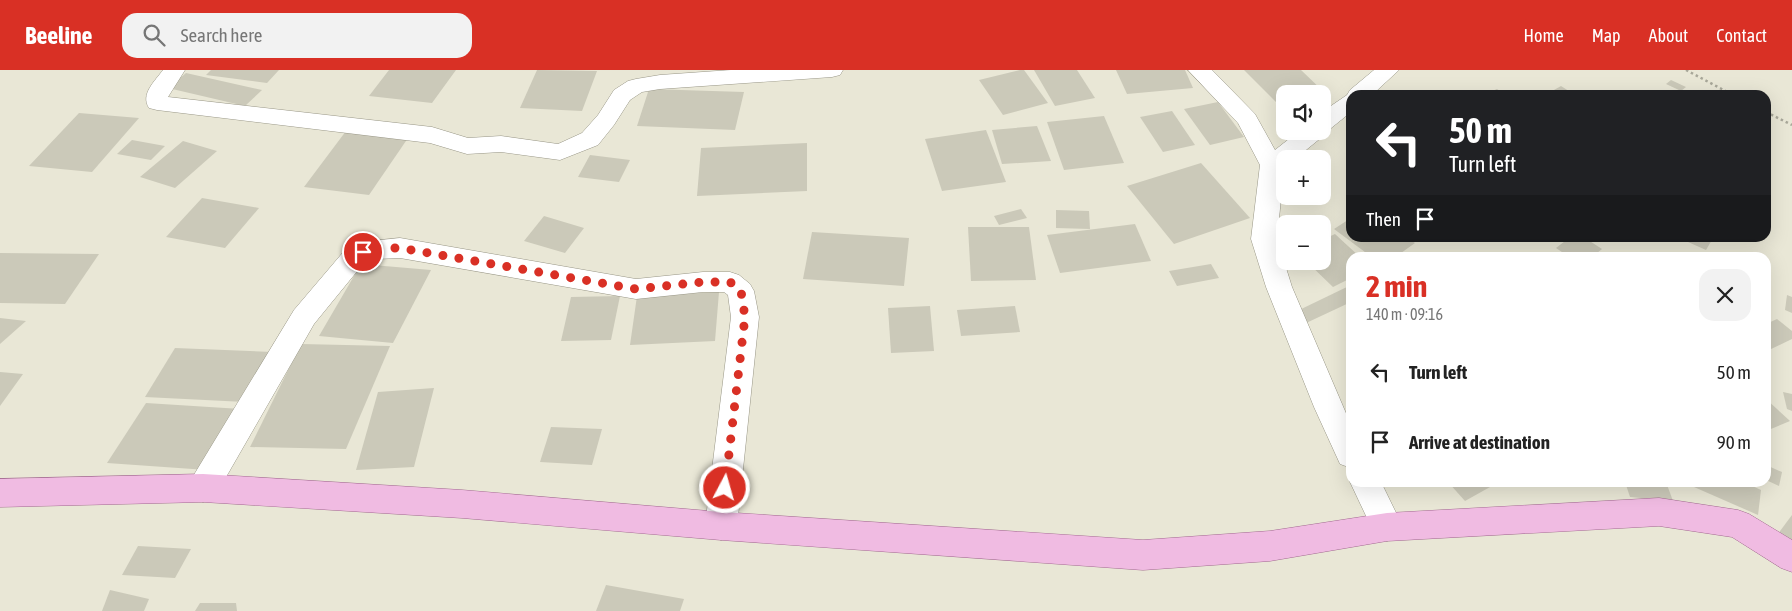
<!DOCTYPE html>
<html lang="en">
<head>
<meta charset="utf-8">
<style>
  :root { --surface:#fff; --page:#f2f2f2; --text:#222; --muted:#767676; --accent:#d93025 }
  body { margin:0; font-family:"Asap Condensed",sans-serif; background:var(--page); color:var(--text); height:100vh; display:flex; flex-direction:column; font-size:19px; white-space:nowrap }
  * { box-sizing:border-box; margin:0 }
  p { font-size:16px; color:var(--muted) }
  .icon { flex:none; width:28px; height:28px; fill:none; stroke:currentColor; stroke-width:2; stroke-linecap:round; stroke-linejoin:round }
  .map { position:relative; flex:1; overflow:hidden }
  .side { position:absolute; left:1346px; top:182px; width:425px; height:235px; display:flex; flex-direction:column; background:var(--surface); border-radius:15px; box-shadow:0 5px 20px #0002 }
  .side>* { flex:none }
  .banner { position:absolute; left:1346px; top:20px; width:425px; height:152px; border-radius:15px; box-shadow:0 5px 20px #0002; background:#202124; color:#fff; overflow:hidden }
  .tools { position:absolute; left:1276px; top:15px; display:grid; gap:10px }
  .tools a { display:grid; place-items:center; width:55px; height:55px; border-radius:10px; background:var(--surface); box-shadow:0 5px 20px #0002; font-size:25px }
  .pin { position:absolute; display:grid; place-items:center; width:42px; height:42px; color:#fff; margin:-21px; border:2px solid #fff; border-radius:50%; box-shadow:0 1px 5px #0007 }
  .me { position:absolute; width:55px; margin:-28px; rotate:6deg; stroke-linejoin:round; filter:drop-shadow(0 0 4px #0008) }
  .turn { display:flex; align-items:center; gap:18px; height:105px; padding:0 20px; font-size:22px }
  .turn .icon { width:65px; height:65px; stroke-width:2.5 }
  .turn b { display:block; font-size:35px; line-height:42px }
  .then { display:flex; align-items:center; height:48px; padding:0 20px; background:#0003; gap:10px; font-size:19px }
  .round { display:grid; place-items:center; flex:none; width:52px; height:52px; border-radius:15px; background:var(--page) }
  .head { display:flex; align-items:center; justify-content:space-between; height:85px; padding:0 20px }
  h1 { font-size:30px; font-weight:700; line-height:38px; color:var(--accent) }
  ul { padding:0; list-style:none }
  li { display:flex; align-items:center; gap:15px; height:70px; padding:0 20px }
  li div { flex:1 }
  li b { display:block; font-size:19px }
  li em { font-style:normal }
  header { display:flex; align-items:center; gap:30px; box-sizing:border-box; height:70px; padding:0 25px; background:var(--accent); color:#fff }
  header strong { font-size:24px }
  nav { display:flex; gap:28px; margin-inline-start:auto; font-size:18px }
  .search { width:350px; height:45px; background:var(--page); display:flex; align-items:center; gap:12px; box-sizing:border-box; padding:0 18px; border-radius:15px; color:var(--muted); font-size:19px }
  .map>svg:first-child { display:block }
  .building { fill:#cbc9b9 }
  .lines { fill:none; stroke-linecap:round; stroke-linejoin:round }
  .minor-casing { stroke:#989686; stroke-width:1 }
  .major-casing { stroke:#a26990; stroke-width:1 }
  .path { stroke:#a8a799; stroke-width:2.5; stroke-dasharray:2.5 3; stroke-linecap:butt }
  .minor { fill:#fff; fill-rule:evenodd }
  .major { fill:#f0bbe2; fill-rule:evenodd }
  .route { stroke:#d93025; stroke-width:9; stroke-dasharray:0 16.2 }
</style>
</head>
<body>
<header>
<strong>Beeline</strong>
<div class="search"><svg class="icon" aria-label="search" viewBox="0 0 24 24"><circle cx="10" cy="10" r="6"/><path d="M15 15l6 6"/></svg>Search here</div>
<nav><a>Home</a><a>Map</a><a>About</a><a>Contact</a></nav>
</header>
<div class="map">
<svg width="1792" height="541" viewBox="0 0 1792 541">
  <rect width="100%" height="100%" fill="#e9e7d6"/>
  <g class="building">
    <path d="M211,0H279L267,13L206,5Z"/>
    <path d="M389,0H456L432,33L369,26Z"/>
    <path d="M537,0L597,1L582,41L520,38Z"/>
    <path d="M1020,0H1024L1048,33L1003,45L979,10Z"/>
    <path d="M1034,0H1077L1095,28L1055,36Z"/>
    <path d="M1116,0H1185L1193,18L1127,24Z"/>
    <path d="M1244,0H1301L1326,24H1285V36L1281,37Z"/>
    <path d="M186,3L262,20L245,36L168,18Z"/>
    <path d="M1671,10L1686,17L1681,21L1666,14Z"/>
    <path d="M1561,16L1575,25H1545Z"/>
    <path d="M649,19L744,22L735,60L637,56Z"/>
    <path d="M1497,19L1506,25H1483Z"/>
    <path d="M1218,32L1244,67L1210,75L1184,39Z"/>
    <path d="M1172,41L1195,75L1163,82L1140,47Z"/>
    <path d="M79,43L139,48L92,102L29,96Z"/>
    <path d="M1104,46L1124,93L1064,100L1047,52Z"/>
    <path d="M1037,56L1051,91L1002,94L992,60Z"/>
    <path d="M986,60L1006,112L942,121L925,69Z"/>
    <path d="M346,61L408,68L369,125L304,117Z"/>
    <path d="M132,70L165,76L151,90L117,84Z"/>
    <path d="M183,71L217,81L175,118L140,107Z"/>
    <path d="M807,73V121L697,126L701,78Z"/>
    <path d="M590,85L630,90L619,112L578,107Z"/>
    <path d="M1201,93L1250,148L1174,174L1127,116Z"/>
    <path d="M202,128L259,138L225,178L166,167Z"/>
    <path d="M1021,139L1027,148L999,155L994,146Z"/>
    <path d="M1056,140L1089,141L1090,159L1056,158Z"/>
    <path d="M544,146L584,158L565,183L524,171Z"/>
    <path d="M1351,148V168H1407L1415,173L1394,188H1373L1334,159Z"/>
    <path d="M1135,154L1151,191L1060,203L1047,165Z"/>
    <path d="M968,157H1029L1036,210L971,211Z"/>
    <path d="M812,162L909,168L904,216L803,209Z"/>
    <path d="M1335,164L1361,188H1351V208L1333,217L1306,191H1322V170Z"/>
    <path d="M1569,168H1585L1602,179L1591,188H1571L1556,178Z"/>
    <path d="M1679,168H1713L1706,180Z"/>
    <path d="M0,183L99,184L65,234L0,233Z"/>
    <path d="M361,194L431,200L393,273L319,266Z"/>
    <path d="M1211,194L1219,208L1177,216L1169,201Z"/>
    <path d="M1351,215V232L1304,254L1293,243Z"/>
    <path d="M719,222L715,271L630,275L637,226Z"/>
    <path d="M1787,225L1792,227V243L1785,240Z"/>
    <path d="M620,226L611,270L561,271L571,227Z"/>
    <path d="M930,236L934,281L891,283L888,238Z"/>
    <path d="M1015,236L1020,262L961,266L957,240Z"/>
    <path d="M0,248L26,251L0,274Z"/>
    <path d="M1777,249L1792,261V269L1769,280L1766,278V254Z"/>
    <path d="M301,274L390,276L346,379L250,377Z"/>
    <path d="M175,278L272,282L245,332L145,327Z"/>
    <path d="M0,302L23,304L0,336Z"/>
    <path d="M434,318L414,397L356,400L378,322Z"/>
    <path d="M1783,322L1792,324V341L1787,339Z"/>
    <path d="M1766,329L1790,351L1766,361Z"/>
    <path d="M146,333L241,339L207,400L107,393Z"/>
    <path d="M551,357L602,359L592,395L540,392Z"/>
    <path d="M1766,395L1782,402L1779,416L1766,410Z"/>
    <path d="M1448,412H1499L1465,431Z"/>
    <path d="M1625,412H1666L1673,431L1630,427Z"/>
    <path d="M1695,412H1744L1761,420L1758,445L1694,417Z"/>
    <path d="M1792,445V475L1777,465Z"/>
    <path d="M138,476L191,479L175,508L122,505Z"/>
    <path d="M606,515L684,529L680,541H596Z"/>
    <path d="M110,520L149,529L144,541H102Z"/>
    <path d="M200,533H236L237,541H195Z"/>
  </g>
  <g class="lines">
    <g class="minor-casing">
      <g id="minor">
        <path d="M163,0H185L168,27L432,57L468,68L501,66L558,74L582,63L598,45L614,20L628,11L636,9L660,5L731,0H843L840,5L832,7L660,19L642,22L630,30L614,55L598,75L560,90L501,82L467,84L430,73L157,40L149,38C140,24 155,11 163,0Z"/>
        <path d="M1188,0H1212L1255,44L1275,80L1299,61H1322V42L1347,25L1350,20L1374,0H1399L1372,25H1351V42L1330,59L1325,61L1322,67L1295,89H1285L1284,98L1277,169L1292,217L1351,355V398L1340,394L1314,337L1266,217L1251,169L1260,95L1238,53Z"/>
        <path d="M400,168L636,209L703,202H730L739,205L750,214L754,221L759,247L737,456L732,466L721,470L710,466L705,456L731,247L728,225L724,222H703L636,229L400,188L376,189L363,194L314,254L214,428L203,432L192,428L188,418L192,408L294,240L345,180L371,171Z"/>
        <path d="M1351,409V412H1381L1403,457L1398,467L1387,471L1376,467L1350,412Z"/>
      </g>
    </g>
    <g class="major-casing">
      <path id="major" d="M203,404L462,420L721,442L1143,470L1270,461L1387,443L1659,428L1738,440L1749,444L1792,470V502L1781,498L1732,467L1659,456L1387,471L1270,491L1143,500L721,470L462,448L203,432L0,437V409Z"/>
    </g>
    <g class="path">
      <path d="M1686,0L1733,25"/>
      <path d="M1766,42L1792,55"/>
    </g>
    <use href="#minor" class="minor"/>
    <use href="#major" class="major"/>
  </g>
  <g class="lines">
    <path class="route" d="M363,182L381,178H400L636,219L703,212H730L741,221L745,247L725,418"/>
  </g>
</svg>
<div class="tools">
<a><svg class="icon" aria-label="sound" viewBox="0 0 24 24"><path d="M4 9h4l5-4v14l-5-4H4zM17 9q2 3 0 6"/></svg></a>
<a>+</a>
<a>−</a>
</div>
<div class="pin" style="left:363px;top:182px;background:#d93025"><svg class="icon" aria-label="arrive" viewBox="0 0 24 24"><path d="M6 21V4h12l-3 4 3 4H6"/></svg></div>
<svg class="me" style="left:725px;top:418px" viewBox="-20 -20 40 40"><circle r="17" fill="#d93025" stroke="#fff" stroke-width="3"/><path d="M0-11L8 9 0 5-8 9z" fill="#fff"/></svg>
<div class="banner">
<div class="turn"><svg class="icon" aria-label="left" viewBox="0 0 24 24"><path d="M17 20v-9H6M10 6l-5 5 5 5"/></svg><div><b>50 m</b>Turn left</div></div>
<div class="then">Then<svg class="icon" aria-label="arrive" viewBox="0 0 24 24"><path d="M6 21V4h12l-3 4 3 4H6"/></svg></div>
</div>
<section class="side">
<div class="head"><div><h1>2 min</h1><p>140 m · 09:16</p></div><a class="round"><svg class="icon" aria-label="close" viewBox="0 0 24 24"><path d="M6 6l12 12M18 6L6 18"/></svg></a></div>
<ul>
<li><svg class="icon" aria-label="left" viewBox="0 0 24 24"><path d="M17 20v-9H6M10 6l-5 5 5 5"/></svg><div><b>Turn left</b></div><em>50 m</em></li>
<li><svg class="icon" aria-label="arrive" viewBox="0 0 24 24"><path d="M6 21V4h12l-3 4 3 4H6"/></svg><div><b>Arrive at destination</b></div><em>90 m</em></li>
</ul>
</section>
</div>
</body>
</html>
